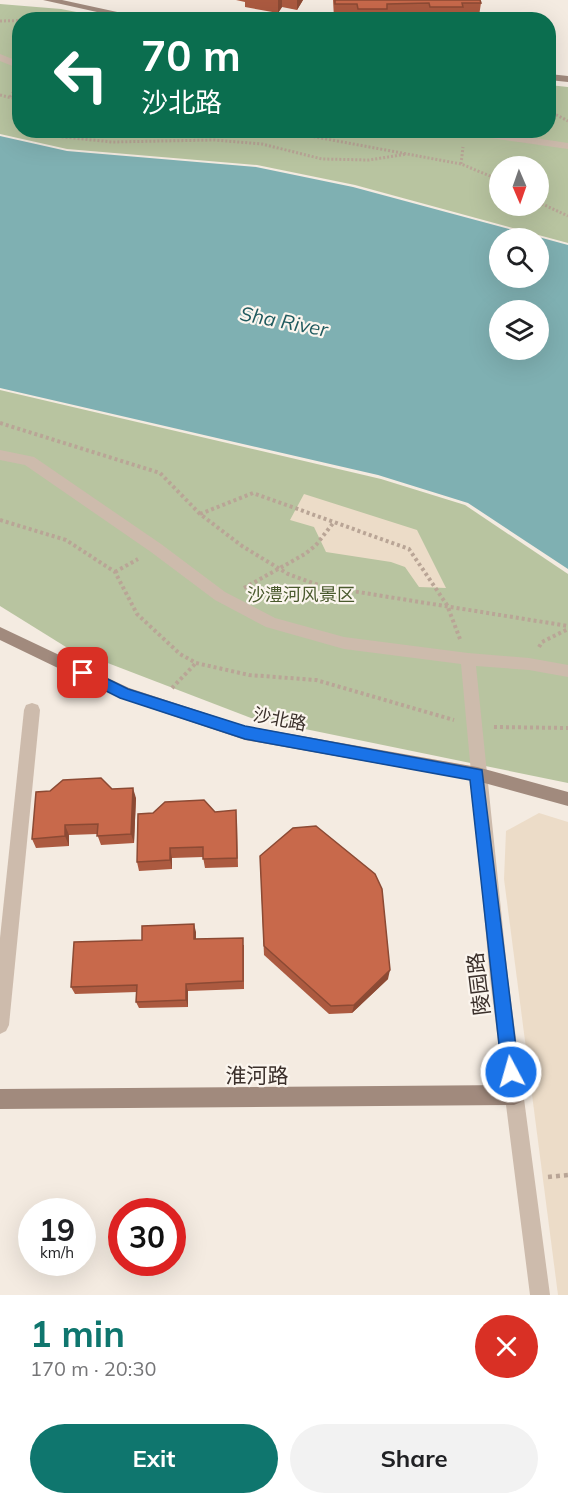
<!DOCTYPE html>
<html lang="en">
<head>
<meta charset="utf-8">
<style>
  :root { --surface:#fff; --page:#f2f2f2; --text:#202124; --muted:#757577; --accent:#0f766e }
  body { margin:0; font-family:Mulish,"Noto Sans SC",sans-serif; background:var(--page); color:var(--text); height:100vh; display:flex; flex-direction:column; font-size:22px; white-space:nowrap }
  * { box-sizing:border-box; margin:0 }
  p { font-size:20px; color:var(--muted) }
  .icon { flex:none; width:33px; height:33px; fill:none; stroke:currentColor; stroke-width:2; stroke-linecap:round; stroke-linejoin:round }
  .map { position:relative; height:1295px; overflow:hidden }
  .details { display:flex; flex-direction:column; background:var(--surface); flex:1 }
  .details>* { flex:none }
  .banner { position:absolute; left:12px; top:12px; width:544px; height:126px; border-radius:24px; box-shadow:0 6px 24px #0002; background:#0b6e4f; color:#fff; overflow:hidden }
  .needle { width:39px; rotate:178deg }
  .fabs { position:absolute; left:489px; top:156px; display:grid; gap:12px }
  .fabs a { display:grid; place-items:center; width:60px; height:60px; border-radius:50%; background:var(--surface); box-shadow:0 6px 24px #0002; font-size:30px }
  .speed { position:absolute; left:18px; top:1198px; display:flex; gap:12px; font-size:30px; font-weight:700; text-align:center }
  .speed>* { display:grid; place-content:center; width:78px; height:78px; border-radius:50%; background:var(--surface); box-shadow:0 6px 24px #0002; line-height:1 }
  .speed small { font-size:15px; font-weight:400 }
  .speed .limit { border:9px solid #d22; background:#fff; color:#111 }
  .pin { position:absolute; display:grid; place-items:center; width:51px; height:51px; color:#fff; margin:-26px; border-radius:12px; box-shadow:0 3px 9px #0006 }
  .me { position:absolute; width:66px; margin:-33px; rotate:354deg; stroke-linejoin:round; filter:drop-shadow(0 0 4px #0008) }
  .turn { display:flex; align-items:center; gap:21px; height:126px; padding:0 30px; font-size:27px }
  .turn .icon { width:78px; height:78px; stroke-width:2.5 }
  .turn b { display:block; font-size:42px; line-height:51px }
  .round { display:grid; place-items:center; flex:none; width:63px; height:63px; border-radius:32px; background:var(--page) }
  .head { display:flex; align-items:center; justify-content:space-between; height:102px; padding:0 30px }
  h1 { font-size:36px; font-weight:700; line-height:45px; color:var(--accent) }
  .cta { display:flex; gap:12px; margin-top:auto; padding:12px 30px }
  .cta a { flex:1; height:69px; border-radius:36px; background:var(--accent); color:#fff; font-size:24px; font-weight:700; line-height:69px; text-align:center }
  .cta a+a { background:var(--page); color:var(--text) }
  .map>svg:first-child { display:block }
  .green { fill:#b8c4a0; fill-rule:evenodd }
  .plaza { fill:#ecdcc8 }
  .water { fill:#7fb0b2; fill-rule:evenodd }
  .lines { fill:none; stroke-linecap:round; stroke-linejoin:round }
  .path-far2 { stroke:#b9a596; stroke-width:3; stroke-dasharray:2 2; stroke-linecap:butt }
  .path-far1 { stroke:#b9a596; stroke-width:4; stroke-dasharray:3 3; stroke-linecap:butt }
  .path { stroke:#b9a596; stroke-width:4.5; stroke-dasharray:4 4; stroke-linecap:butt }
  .street { fill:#cdbbac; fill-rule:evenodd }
  .secondary { fill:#a18a7d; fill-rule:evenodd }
  .wall { fill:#ac5a40 }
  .shaded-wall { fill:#8c4a34 }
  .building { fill:#c8694b; stroke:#8c4a34; stroke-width:1.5 }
  .route { fill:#1a73e8; stroke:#114b97; stroke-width:1.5 }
  .labels { text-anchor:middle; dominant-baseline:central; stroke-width:4.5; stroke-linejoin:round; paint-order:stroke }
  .park-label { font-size:18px; fill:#4a5a2e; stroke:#fbf5ee }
  .street-label { font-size:18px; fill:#3b302b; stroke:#fbf5ee }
  .water-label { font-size:20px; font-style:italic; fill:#1f5a5e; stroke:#fbf5ee }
  .near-street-label { font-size:21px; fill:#3b302b; stroke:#fbf5ee }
</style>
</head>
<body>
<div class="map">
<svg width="568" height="1295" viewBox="0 0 568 1295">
  <rect width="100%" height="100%" fill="#f4ebe1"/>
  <g class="green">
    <path d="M0,4L61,9L113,19L20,20V130H549V85L568,87V243L355,185L257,165L67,149L0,134ZM500,166H538V206H500Z"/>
    <path d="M0,390L381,479L465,505L568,574V783L251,718L66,647L0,606Z"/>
  </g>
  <g class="plaza">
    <path d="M304,494L417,530L446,588L419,587L405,567L391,562L326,552L314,527L290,520Z"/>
    <path d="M539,813L568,822V1295H558L504,879L506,831Z"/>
  </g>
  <path class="water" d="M0,136L67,151L256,167L353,187L568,245V569L468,503L378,475L0,388ZM500,238H538V278H500ZM500,310H538V350H500Z"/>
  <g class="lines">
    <g class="path-far2">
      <path d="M0,21L38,20"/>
      <path d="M0,95L20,100"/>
      <path d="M10,97L20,83"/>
      <path d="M549,111L568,121"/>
      <path d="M35,130L44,135L112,142L214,140L262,144L322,159L369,160L407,154"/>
      <path d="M278,130L461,164L500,180"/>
      <path d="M461,164L463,147"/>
      <path d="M538,202L568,216"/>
    </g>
    <g class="path-far1">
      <path d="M0,423L160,473L200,514L242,546L288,574L321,586L568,626"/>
      <path d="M200,514L253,493L409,549L447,605L460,639"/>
      <path d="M0,520L66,540L115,572L137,614L180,654L196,663L249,675L316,680L454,720"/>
      <path d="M115,572L138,559"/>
      <path d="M244,588L305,554L316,545L334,522"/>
      <path d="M539,647L542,642L568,629"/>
      <path d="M172,688L196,663"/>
      <path d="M494,727L568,728"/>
    </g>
    <path class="path" d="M548,1177L568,1175"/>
    <g class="street">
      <path d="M0,54L20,62V69L0,61Z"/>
      <path d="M451,130H481L568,143V149L456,133Z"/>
      <path d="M0,450L34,457L161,544L225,592L275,618L344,637L468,653L529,658L568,665V677L529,670L476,666L508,978L550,1295H530L490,978L461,664L344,649L266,627L215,600L151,552L25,465L0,460Z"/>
      <path d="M32,703L38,705L40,710L9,1025L6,1031L0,1034V938L24,710L26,705Z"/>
    </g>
    <g class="secondary">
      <path d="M43,0H62L154,20H133Z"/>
      <path d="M549,74L568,76V82L549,80Z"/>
      <path d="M0,627L129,688L245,726L477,767L568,792V806L477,781L245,740L120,698L0,640Z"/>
      <path d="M514,1085L521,1088L524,1095L521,1102L514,1105L0,1109V1089Z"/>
    </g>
  </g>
  <g class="wall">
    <path d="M236,0H303L297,10L282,7L278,13L245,7V2Z"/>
    <path d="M333,0H480L481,3L479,16L461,17V20H428V17L387,18V20H356V17L334,18Z"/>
    <path d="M112,789L136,798L134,843L101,845L97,834L69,835V846L36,848L32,839Z"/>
    <path d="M215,812L237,820L238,867L205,868L203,857L172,858V869L139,871L137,862Z"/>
    <path d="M260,856L388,979L352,1013L329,1014L264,955Z"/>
    <path d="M196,932V939L244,945V989L188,991V1007L139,1008L136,1002L137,992L75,994L71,987L142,940Z"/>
  </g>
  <g class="shaded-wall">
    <path d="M278,0H282V7L278,13Z"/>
    <path d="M297,0H303L297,10Z"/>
    <path d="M133,788L136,798L134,843L131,834Z"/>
    <path d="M65,825L69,835V846L65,836Z"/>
    <path d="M170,848L172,858V869L170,860Z"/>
    <path d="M194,924L196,932V947L194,939Z"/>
    <path d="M390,970L388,979L352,1013L354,1005Z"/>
    <path d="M186,984L188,991V1007L186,1000Z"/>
  </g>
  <g class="building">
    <path d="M335,0H480L481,3H462L463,7H430L429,3L387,4V9H358L357,4H335Z"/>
    <path d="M101,778L112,789L133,788L131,834L97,836L98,824L65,825V836L32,839L36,792L50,791L63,780Z"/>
    <path d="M204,800L215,812L236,810L237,858L203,859V847L170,848V860L137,862L138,814L153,813L165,802Z"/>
    <path d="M316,826L375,874L382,889L390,970L354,1005L331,1006L264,946L260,856L293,828Z"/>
    <path d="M194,924V939L243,938V981L186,984V1000L136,1002L137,985L71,987L74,942L142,940V926Z"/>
  </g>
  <path class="route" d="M83,667L128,689L245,726L482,770L519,1072L517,1078L511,1081L505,1078L502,1072L470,780L245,739L120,698L78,677L76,673L78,669Z"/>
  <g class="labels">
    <g class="park-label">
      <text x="301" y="594">沙澧河风景区</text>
    </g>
    <g class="street-label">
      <text transform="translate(280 719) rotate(11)">沙北路</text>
    </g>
    <g class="water-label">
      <text transform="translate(284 321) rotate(11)">Sha River</text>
    </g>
    <g class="near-street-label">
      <text transform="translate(478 984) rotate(-97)">陵园路</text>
      <text x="257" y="1075">淮河路</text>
    </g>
  </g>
</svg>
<div class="fabs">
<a><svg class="needle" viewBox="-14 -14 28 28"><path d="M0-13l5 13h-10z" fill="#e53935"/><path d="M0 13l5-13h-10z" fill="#757577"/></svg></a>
<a><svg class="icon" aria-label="search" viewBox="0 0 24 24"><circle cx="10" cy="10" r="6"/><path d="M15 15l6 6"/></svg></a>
<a><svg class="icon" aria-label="layers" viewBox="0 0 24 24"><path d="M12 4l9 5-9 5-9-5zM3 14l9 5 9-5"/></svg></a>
</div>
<div class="speed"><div>19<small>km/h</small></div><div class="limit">30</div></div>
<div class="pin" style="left:83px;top:673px;background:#d93025"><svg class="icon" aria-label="arrive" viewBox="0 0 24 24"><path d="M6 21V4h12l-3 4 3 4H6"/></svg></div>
<svg class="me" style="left:511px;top:1072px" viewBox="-20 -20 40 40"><circle r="17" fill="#1a73e8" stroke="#fff" stroke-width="3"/><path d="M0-11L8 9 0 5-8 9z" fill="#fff"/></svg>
<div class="banner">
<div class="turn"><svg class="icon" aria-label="left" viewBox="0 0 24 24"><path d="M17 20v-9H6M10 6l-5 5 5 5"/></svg><div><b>70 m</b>沙北路</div></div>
</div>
</div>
<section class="details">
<div class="head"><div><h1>1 min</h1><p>170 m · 20:30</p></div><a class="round" style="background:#d93025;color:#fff"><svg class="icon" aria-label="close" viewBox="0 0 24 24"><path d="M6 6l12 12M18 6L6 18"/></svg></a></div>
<div class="cta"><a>Exit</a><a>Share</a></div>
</section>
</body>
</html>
